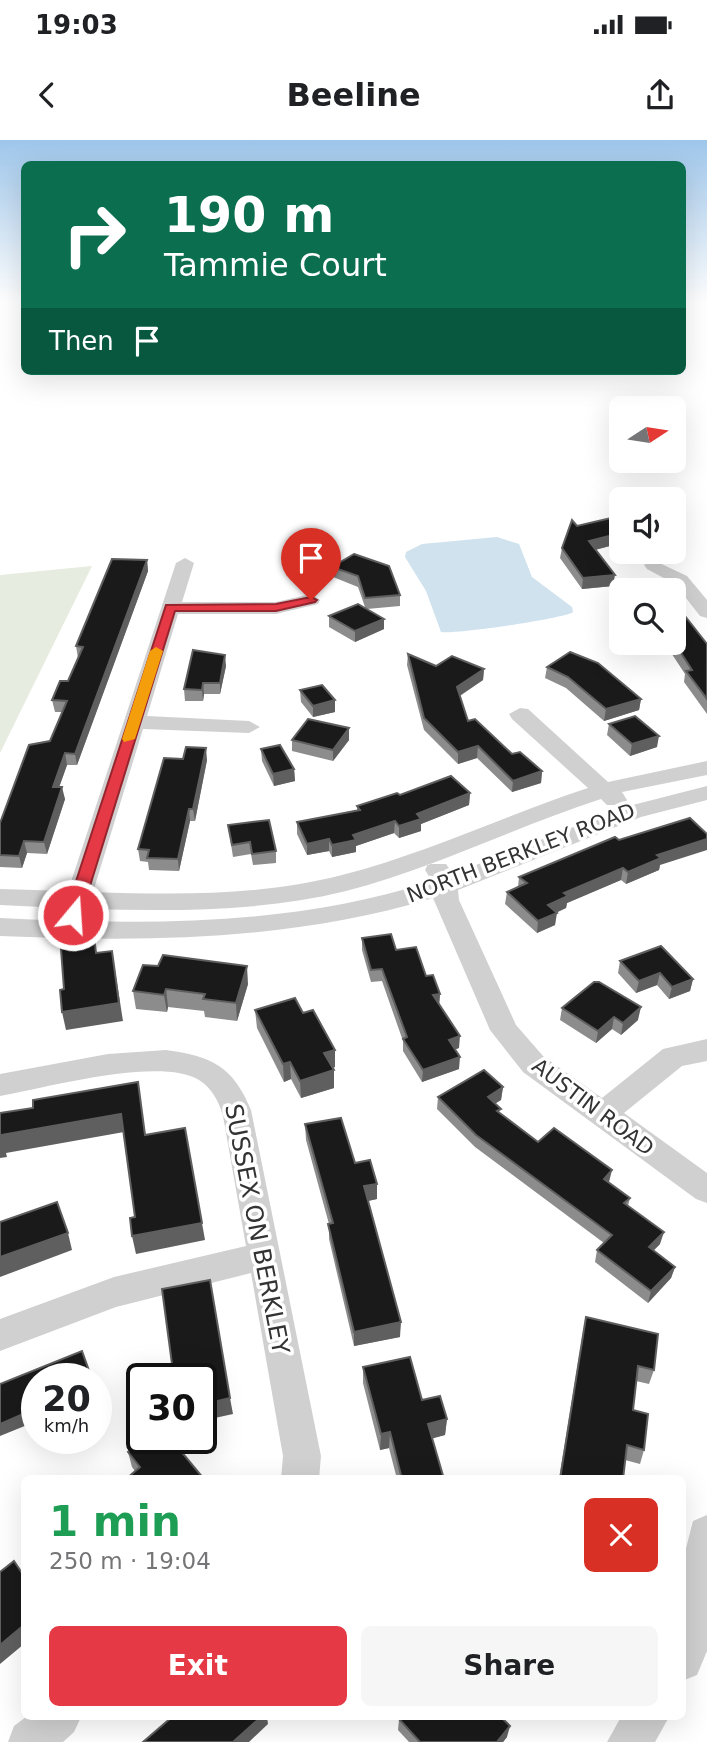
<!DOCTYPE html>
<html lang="en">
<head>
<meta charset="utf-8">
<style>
  :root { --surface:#fff; --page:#f6f6f6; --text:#202124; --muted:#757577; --accent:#e63946 }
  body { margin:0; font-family:"DejaVu Sans",sans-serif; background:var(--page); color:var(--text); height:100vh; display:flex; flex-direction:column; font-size:26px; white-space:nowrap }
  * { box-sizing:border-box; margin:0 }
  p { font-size:23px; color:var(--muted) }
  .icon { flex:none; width:38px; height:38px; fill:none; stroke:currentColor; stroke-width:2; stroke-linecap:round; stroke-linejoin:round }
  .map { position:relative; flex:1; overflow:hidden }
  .panel { position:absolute; left:21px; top:1335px; width:665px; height:245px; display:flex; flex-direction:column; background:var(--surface); border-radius:10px; box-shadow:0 7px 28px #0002 }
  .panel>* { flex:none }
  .hud { position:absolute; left:21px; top:21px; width:665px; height:214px; border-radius:10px; box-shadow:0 7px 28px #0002; background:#0b6e4f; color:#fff; overflow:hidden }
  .needle { width:46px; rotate:78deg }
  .tools { position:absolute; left:609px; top:256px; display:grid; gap:14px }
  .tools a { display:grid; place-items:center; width:77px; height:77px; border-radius:10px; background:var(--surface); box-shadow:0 7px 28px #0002; font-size:35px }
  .speed { position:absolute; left:21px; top:1223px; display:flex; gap:14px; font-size:35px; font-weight:700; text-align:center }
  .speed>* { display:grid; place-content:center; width:91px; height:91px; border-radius:50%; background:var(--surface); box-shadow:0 7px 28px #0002; line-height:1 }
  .speed small { font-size:18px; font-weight:400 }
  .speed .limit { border:4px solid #111; border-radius:10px; background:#fff; color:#111 }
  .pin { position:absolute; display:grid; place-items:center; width:60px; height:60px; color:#fff; margin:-72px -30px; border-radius:50% 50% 50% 0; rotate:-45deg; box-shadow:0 0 7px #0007 }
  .pin .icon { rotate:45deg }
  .me { position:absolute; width:77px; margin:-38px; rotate:18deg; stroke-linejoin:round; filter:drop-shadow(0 0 5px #0008) }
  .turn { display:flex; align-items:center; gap:24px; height:147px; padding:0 28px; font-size:32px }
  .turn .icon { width:91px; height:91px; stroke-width:2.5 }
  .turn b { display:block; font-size:49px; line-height:60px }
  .then { display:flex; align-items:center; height:66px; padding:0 28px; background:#0003; gap:14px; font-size:26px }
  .round { display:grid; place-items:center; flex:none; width:74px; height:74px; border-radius:10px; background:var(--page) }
  .summary { display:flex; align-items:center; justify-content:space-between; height:119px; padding:0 28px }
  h1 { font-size:42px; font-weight:700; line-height:52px; color:#1e9e55 }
  .button { display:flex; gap:14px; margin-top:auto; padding:14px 28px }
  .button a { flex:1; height:80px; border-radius:10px; background:var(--accent); color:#fff; font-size:28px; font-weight:700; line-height:80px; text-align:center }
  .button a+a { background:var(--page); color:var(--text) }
  .status { display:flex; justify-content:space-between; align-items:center; height:49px; padding:0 35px; background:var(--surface); direction:ltr }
  .status svg { height:19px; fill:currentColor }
  header { display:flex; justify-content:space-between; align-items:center; height:91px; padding:0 28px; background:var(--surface); font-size:32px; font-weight:700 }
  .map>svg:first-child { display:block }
  .green { fill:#e6ecdf }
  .water { fill:#cfe2ee }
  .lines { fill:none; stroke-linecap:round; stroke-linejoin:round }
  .street { fill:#d0d0d0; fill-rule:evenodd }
  .wall { fill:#8c8c8c }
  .shaded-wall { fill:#5f5f5f }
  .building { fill:#1a1a1a; stroke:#5f5f5f; stroke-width:2 }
  .route { fill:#e63946; stroke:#96252e; stroke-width:2 }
  .slow { fill:#f59e0b }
  .labels { text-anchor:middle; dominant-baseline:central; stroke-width:7; stroke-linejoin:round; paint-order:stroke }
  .street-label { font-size:21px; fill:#333; stroke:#fff }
  .near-street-label { font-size:24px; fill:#333; stroke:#fff }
</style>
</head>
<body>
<div class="status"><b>19:03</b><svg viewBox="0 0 49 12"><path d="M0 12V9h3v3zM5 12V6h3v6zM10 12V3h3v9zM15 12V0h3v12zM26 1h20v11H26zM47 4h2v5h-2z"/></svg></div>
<header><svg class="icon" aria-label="back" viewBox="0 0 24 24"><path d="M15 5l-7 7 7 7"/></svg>Beeline<svg class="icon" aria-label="share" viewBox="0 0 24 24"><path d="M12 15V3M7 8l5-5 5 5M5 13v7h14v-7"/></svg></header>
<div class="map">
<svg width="707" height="1602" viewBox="0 0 707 1602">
  <rect width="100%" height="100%" fill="#fff"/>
  <path class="green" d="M92,426L0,613V435Z"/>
  <path class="water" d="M497,397L519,404L532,437L572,467L573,472C564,479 448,495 441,492L426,451L405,417L406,412L422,404Z"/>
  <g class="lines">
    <g class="street">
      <path d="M185,418L194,423L182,462H276L311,454L320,460L318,464L276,474H178L147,576L249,581L260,587L249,593L143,589L93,752C176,755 261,756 342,735C427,713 506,675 588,648L512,579L509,574L520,568L528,569L608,642L707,621V635L622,652L627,660L623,665H607L601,659C515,687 434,728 346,751C261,772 175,771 88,769L81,781C199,784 319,778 432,741L425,730L428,724H446L453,734L625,667L707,646V660L641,677L458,750L459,760L516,885L543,916L602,958L663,909L707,899V921L682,926L624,973L707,1033V1063L696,1059L523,932L490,890L433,758C291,801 147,802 0,796V778L64,781L60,775L63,768L0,765V749L68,751L176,423Z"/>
      <path d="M653,420L687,436L707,460V478L700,476L675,444L647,429L644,425Z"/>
      <path d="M166,910C211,916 233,926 251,970L321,1316L319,1339H281L283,1316L251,1133L116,1167L0,1211V1179L114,1137L246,1106L223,976C219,962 212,948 199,940C160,916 45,948 0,956V934L108,914Z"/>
      <path d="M707,1375V1511L697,1535L682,1541V1424L693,1381Z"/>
      <path d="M26,1577H81L74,1592L63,1602H8L14,1586Z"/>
      <path d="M621,1577H669L655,1602H607Z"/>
    </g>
  </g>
  <g class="wall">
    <path d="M621,381V403L595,410L613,446L582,449L560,418L562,408L577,386Z"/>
    <path d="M354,414L400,455V466L367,469L384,489L355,502L329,487V476L365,467L358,447L333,437L332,427Z"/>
    <path d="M147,420L148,431L77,625H67L59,647L65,659L47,714L27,713L22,728L0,727V683L50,601L62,572H55L52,560L68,541L78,518L76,506Z"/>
    <path d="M664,502L707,504V574L684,542L685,534Z"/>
    <path d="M408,514L436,526L484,529L483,540L460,556L468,581L512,614L542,631L541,643L512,652L477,618L458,624L424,590L407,525Z"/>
    <path d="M226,526L220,554H204L203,561H185L184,549Z"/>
    <path d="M547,527L641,559L639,570L604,581L566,548L545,538Z"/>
    <path d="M300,550L335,572L313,577L301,562Z"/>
    <path d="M609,584L657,607L630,616L607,595Z"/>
    <path d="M292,600H349L333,621L292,611Z"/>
    <path d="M261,609L294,629L295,641L274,646L262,621Z"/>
    <path d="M207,620L195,681H190L179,731L149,730L148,722L140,721L138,709Z"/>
    <path d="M470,653L469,665L421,684V691L399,698L394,693L356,706V712L332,717L329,711L307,715L297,694V682L357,670V666L400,655Z"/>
    <path d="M228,685L276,711V723L253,725L251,714L233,717Z"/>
    <path d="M619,700L660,725L659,730L626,744L621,740L567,763L566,768L556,773L555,785L537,793L505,764L507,752L518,747L519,737Z"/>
    <path d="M362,798L396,810L426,836L440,854L439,865L459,908L455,909L459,929L422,942L403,911V901L382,841L371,842L362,810Z"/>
    <path d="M620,821L693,839L690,851L669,859L657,845L636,853L618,833Z"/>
    <path d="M248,844L237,881L205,877L204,871L168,867L167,872L136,869L133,851Z"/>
    <path d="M562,868L638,880L621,895L612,889L596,903L560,880Z"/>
    <path d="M255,870L303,873L335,927L333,928L334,948L301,958L291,939L284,942L257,888Z"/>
    <path d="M503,947L501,960L495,963L500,973L538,1002L609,1043L630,1058L628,1066L660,1104L653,1111L675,1127L671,1138L648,1163L595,1122L597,1110L604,1103L475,1007L437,969L438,957Z"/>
    <path d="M305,984L355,1023L377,1044V1059L368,1061L400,1197L354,1206L329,1099V1084L306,1000Z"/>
    <path d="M586,1177L654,1230L649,1244L636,1241L633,1270L644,1310L640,1324L625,1320L623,1339H559L583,1192Z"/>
    <path d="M363,1227L422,1260L447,1279L445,1295L432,1298L444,1339H397L389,1308L380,1310L363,1243Z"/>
    <path d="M128,1312L204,1339L135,1331L132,1327Z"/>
    <path d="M502,1578L507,1597L503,1602H409L398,1590L399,1579Z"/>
  </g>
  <g class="shaded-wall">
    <path d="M621,393V403L587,412L589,401Z"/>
    <path d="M147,420L148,431L77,625L75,614Z"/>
    <path d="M615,435L613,446L582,449L583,438Z"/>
    <path d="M384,479V489L355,502V491Z"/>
    <path d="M225,515L226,526L220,554V543Z"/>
    <path d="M484,529L483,540L456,558L457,547Z"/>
    <path d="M203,543L204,554L203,561L202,550Z"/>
    <path d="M641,559L639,570L604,581L606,569Z"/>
    <path d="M335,560V572L313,577V566Z"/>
    <path d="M349,588V600L333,621V610Z"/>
    <path d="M659,596L657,607L630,616L632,604Z"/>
    <path d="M478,606L477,618L458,624V612Z"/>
    <path d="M206,608L207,620L195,681L193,669Z"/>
    <path d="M65,613L67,625L55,659L53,647Z"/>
    <path d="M294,629L295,641L274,646L273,634Z"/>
    <path d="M542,631L541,643L512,652L513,641Z"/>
    <path d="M62,647L65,659L47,714L44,702Z"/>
    <path d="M470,653L469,665L421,684V691L399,698V686L417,674Z"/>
    <path d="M189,669L190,681L179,731L178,719Z"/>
    <path d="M395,681L394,693L356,706V712L332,717V705L353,695Z"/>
    <path d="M329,699V711L307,715V704Z"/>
    <path d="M707,699V710L660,725L659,730L626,744L628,732L657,715Z"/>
    <path d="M24,701L27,713L22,728L19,716Z"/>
    <path d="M623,728L621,740L567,763L566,768L546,777L548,765L564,753Z"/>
    <path d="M557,773L555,785L537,793L538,781Z"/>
    <path d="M112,811L123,881L66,890L62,872Z"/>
    <path d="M247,826L248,844L237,881L236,863Z"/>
    <path d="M660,833L657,845L636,853L639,841Z"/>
    <path d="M693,839L690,851L669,859L672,847Z"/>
    <path d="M166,849L168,867L167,872L164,855Z"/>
    <path d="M440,854L439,866L433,855Z"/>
    <path d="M641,867L638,880L621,895L623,883Z"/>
    <path d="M614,877L612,889L596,903L598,891Z"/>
    <path d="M460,896L459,908L448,912L449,900Z"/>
    <path d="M335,910V927L325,930L324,913Z"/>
    <path d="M460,917L459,929L422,942L423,930Z"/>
    <path d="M290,922L291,939L284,942L283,924Z"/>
    <path d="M334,930V948L301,958L300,941Z"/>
    <path d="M503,947L501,960L487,969L488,957Z"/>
    <path d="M121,974L124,992L6,1013L7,1017L0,1018V1000L1,995Z"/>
    <path d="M612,1030L609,1042L601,1051L604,1039Z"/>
    <path d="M377,1044V1059L363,1062L364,1046Z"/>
    <path d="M202,1083L205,1100L136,1114L132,1096Z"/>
    <path d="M664,1092L660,1104L645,1119L649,1107Z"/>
    <path d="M68,1093L72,1110L0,1137V1117Z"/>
    <path d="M675,1127L671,1138L648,1163L651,1151Z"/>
    <path d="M401,1182L400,1197L354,1206V1192Z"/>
    <path d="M98,1258L101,1270L96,1272V1259Z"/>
    <path d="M230,1258L233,1274L201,1281V1265Z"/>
    <path d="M37,1268V1281L0,1296V1284Z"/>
    <path d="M447,1279L445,1295L427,1300L428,1284Z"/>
    <path d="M390,1292L389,1308L380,1310L381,1294Z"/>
    <path d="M24,1485V1504L0,1524V1505Z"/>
    <path d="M261,1577H267L268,1584L249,1602H233Z"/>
    <path d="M510,1586L507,1597L503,1602H497Z"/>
  </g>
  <g class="building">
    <path d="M615,377L621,381V393L589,401L615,435L583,438L562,408L572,380L577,386Z"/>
    <path d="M354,414L389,426L400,455L365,458L358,436L332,427Z"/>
    <path d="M112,419L147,420L75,614L65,613L53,647H62L44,702L24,701L19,716L0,715V683L29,605L50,601L67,561L52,560L60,541H68L83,507L76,506Z"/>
    <path d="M654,448L656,450H636Z"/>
    <path d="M674,462L707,504V559L686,531L692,530L674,502Z"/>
    <path d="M358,464L384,479L355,491L329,476Z"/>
    <path d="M193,510L225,515L220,543H203L202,550L184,549Z"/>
    <path d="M570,512L598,523L641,559L606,569L568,537L547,527Z"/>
    <path d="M408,514L436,526L452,516L484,529L457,547L468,581L475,579L512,614L520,612L542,631L513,641L478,606L458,612L424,578Z"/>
    <path d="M322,545L335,560L313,566L300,550Z"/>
    <path d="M635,576L659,596L632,604L609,584Z"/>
    <path d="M308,579L349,588L333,610L292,600Z"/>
    <path d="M280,605L294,629L273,634L261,609Z"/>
    <path d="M186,607L206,608L193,669H189L178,719L147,718L149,710L138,709L164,618L183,619Z"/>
    <path d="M451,636L470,653L417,674L421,679L399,686L395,681L353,695L356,700L332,705L329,699L307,704L297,682L360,670L357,666L397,653L400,655Z"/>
    <path d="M690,678L707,694V699L657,715L661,718L628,732L623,728L564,753L568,756L548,765L557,773L538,781L507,752L527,743L519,737L615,697L619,700Z"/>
    <path d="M269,680L276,711L252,714L250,702L232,705L228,685Z"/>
    <path d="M391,794L396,810L416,807L426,836L433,835L440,854L433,855L460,896L449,900L460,917L423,930L403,899L407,897L382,829L371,830L362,798Z"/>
    <path d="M95,804L96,813L112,811L119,863L62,872L60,850L64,849L61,809Z"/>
    <path d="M661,806L693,839L672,847L660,833L639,841L620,821Z"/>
    <path d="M163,815L247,826L236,863L203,859L205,854L166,849L164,855L133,851L143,825L158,826Z"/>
    <path d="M594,842H599L641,867L623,883L614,877L598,891L562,868Z"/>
    <path d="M295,858L303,873L313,870L335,910L324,913L334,930L300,941L290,922L283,924L255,870Z"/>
    <path d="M484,930L503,947L488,957L501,969L497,971L538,1002L554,988L612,1030L604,1039L630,1058L624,1063L664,1092L649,1107L675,1127L651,1151L597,1110L612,1095L476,995L438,957Z"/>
    <path d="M138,942L145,995L185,988L202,1083L132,1096L130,1078L135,1077L121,974L1,995V1000H0V973L33,968V960Z"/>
    <path d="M341,978L355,1023L370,1020L377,1044L364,1046L401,1182L354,1192L328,1084L333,1083L305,984Z"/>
    <path d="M57,1062L68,1093L0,1117V1082Z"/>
    <path d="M210,1140L230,1258L201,1265V1239H174L162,1149Z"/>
    <path d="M586,1177L658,1194L654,1230L638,1226L633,1270L648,1274L644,1310L627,1305L623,1339H560Z"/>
    <path d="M82,1211L92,1239H37V1268L0,1284V1244Z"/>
    <path d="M410,1217L422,1260L440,1256L447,1279L428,1284L444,1339H402L390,1292L381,1294L363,1227Z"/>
    <path d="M145,1298H170L204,1339H126L140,1327L128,1312Z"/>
    <path d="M14,1421L24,1436V1485L0,1505V1432Z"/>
    <path d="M172,1577H261L233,1602H143Z"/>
    <path d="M402,1577H501L510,1586L497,1602H420L399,1579Z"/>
  </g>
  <linearGradient id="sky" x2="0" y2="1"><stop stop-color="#9ec6ea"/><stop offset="0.42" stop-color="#fff"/><stop offset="1" stop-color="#fff" stop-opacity="0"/></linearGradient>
  <rect width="707" height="386" fill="url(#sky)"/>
  <path class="route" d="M311,457L317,460L315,462L276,471H175L81,775L78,778H67L65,775L166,465L276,464Z"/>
  <path class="slow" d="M156,507L163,511L135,599L124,602L122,599L150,511Z"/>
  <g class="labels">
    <g class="street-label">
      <text transform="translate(521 713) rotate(-21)">NORTH BERKLEY ROAD</text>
      <text transform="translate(593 967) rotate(37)">AUSTIN ROAD</text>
    </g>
    <g class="near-street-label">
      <text transform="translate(257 1089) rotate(79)">SUSSEX ON BERKLEY</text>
    </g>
  </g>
</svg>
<div class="tools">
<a><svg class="needle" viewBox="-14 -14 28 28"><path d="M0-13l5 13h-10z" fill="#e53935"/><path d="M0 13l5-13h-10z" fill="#757577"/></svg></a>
<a><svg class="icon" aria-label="sound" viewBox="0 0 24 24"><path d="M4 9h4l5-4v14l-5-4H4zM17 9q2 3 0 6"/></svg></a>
<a><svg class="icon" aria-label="search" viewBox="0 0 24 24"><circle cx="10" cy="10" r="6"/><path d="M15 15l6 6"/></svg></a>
</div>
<div class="speed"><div>20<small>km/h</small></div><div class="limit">30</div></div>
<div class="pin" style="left:311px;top:460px;background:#d93025"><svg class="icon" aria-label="arrive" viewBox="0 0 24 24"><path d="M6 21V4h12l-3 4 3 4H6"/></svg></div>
<svg class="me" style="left:73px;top:775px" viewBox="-20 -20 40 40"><circle r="17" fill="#e63946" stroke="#fff" stroke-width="3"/><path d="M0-11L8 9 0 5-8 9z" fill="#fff"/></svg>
<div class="hud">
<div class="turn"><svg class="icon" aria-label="right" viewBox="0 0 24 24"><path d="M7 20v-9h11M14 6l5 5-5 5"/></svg><div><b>190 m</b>Tammie Court</div></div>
<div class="then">Then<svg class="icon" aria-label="arrive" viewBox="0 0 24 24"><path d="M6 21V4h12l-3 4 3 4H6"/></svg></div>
</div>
<section class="panel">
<div class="summary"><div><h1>1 min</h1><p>250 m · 19:04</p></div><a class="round" style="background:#d93025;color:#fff"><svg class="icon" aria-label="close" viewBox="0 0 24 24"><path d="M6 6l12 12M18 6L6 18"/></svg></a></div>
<div class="button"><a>Exit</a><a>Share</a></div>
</section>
</div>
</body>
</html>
